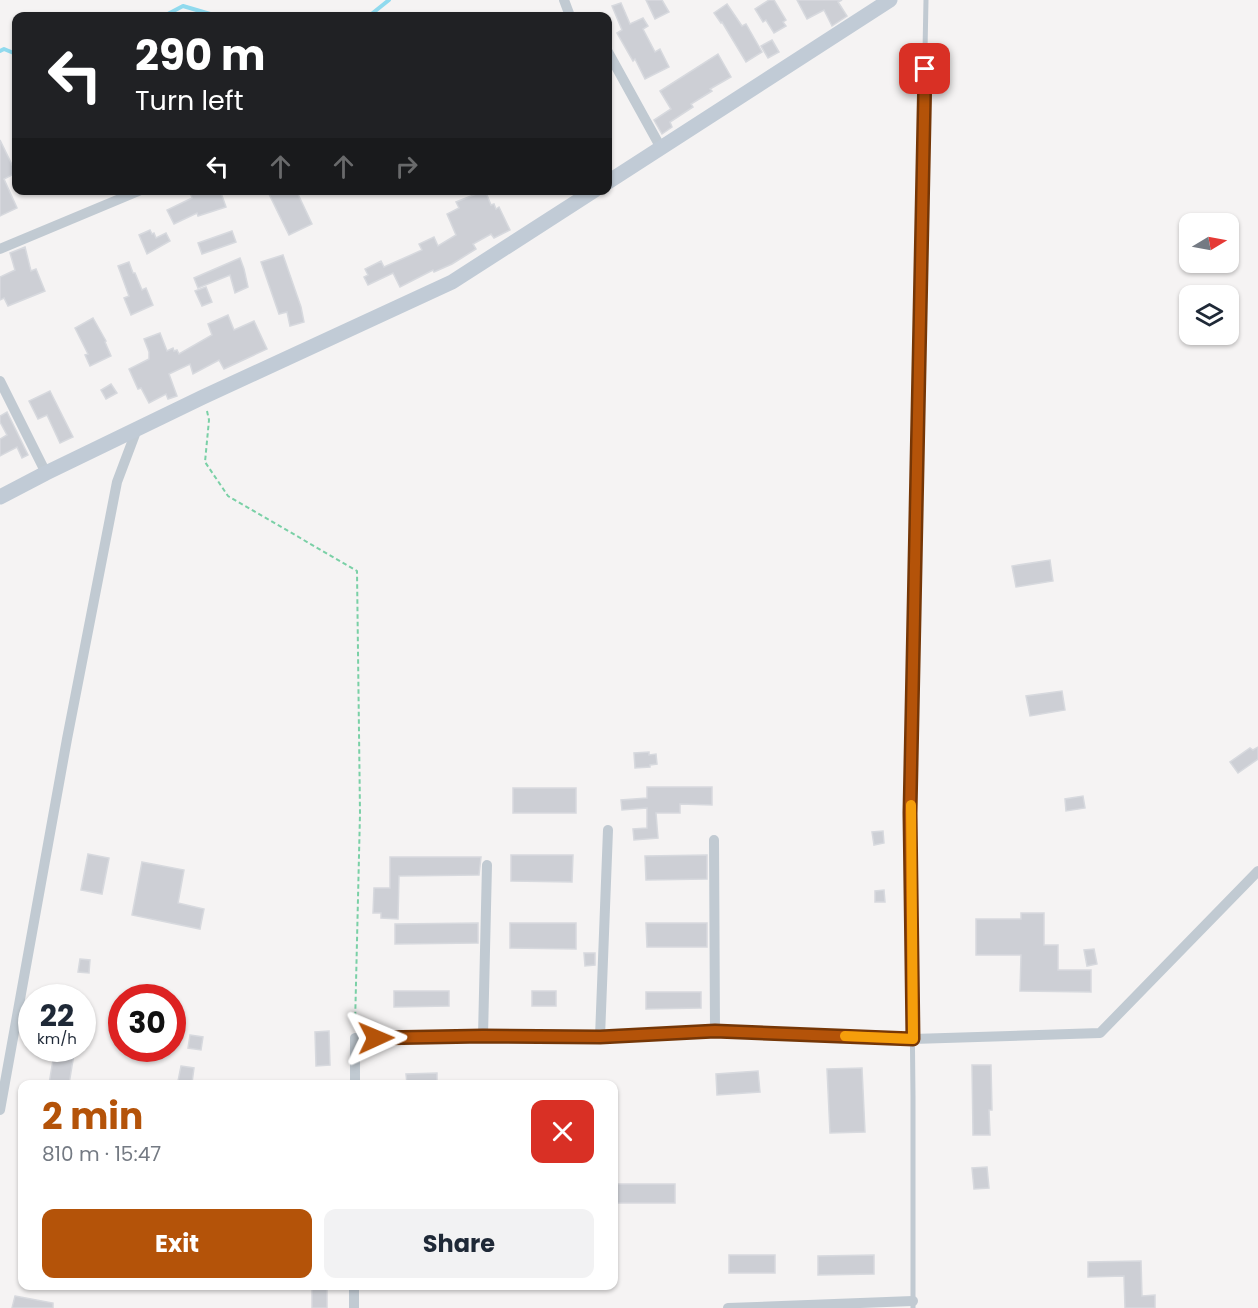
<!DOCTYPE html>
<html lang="en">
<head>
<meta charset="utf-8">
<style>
  :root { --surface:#fff; --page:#f2f2f3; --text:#1f2937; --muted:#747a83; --accent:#b45309 }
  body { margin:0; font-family:Poppins,sans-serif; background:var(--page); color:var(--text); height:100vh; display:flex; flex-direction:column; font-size:22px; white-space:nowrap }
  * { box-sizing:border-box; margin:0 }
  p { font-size:20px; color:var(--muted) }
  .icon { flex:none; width:33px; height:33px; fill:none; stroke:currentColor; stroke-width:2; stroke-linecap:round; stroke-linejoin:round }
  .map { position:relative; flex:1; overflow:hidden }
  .details { position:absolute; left:18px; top:1080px; width:600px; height:210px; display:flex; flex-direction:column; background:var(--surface); border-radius:12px; box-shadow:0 2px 4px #0004 }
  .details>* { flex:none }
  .banner { position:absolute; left:12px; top:12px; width:600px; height:183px; border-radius:12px; box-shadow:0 2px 4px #0004; background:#202124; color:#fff; overflow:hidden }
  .needle { width:39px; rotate:80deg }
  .controls { position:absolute; left:1179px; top:213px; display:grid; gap:12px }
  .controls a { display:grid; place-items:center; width:60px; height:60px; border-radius:12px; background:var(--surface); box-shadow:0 2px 4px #0004; font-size:30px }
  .speed { position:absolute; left:18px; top:984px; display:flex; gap:12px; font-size:30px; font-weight:700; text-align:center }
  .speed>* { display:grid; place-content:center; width:78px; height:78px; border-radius:50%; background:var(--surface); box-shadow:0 2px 4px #0004; line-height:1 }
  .speed small { font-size:15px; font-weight:400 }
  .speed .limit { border:9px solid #d22; background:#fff; color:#111 }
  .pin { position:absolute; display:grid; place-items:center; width:51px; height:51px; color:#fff; margin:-26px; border-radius:12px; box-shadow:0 3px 9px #0006 }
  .me { position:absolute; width:66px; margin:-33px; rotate:89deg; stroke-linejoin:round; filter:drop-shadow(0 0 4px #0008) }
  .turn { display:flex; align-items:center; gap:21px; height:126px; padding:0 24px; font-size:27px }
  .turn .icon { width:78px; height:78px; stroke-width:2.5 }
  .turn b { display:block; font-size:42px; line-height:51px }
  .lanes { display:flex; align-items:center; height:57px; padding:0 24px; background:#0003; justify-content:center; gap:30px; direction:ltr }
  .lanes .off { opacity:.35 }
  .round { display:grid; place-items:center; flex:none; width:63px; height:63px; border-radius:12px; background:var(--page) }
  .head { display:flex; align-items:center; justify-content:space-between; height:102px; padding:0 24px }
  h1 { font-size:36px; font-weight:700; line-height:45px; color:var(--accent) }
  .primary-button { display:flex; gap:12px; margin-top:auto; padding:12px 24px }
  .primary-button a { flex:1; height:69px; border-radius:12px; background:var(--accent); color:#fff; font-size:24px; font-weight:700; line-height:69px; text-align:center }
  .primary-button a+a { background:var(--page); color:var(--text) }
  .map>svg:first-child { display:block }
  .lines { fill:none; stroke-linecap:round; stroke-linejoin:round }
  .stream { stroke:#90daee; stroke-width:4 }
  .building { fill:#cdcfd5; stroke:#d7d9de; stroke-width:1.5 }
  .path { stroke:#7ad0a6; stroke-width:2; stroke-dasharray:4.5 3; stroke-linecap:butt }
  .lane { stroke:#c1cad2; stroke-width:5 }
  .street { stroke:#c1cad2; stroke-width:10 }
  .secondary { stroke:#c1cbd6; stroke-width:15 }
  .route-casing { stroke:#753606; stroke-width:15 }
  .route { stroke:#b45309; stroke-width:10 }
  .slow { stroke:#f59e0b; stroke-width:10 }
</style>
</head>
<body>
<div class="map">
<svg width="1258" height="1308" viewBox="0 0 1258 1308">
  <rect width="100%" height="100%" fill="#f5f3f3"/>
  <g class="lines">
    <g class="stream">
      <path d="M164,16L183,6L217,16"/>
      <path d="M369,16L389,0"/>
      <path d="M0,51L4,49L16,54"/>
    </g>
  </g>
  <g class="building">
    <path d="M646,0H662L669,12L655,19Z"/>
    <path d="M769,0H774L786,20L783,22L786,26L774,33L766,20L763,22L755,9Z"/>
    <path d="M797,0H842L838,2L847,16L832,26L824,10L807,19Z"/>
    <path d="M621,3L630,24L643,18L648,26L643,29L655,52L660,49L669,67L645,79L635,59L633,61L617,33L622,30L612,6Z"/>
    <path d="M727,4L742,26L746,24L762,52L746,62L722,22L721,23L714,13Z"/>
    <path d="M772,40L779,52L768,58L761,46Z"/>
    <path d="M718,54L731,77L710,89L712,91L691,104L693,107L670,122L672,127L662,134L654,120L671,109L660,91Z"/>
    <path d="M0,140L16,173L4,179L17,208L0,216Z"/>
    <path d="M189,190H220L226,207L198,216L197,213L174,224L167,210L192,198Z"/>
    <path d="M267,190H296L312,224L289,235Z"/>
    <path d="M475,190H485L491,205L494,204L496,209L499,207L510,230L494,238L491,234L473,244L476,249L452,264L434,272L433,270L400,287L393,273L368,285L364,277L368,275L365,269L381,261L384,267L422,250L419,244L434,237L438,246L456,235L447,214L459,208L456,202L476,194Z"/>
    <path d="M150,230L152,234L154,233L156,238L166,233L170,241L147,254L139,235Z"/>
    <path d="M232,231L236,242L202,254L198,243Z"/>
    <path d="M25,247L31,271L36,269L45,291L8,306L4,298L0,300V277L15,270L10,253Z"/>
    <path d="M283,255L301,307L304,322L290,326L287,312L279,314L261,262Z"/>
    <path d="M240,258L244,269L248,287L235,293L230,275L198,288L194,278Z"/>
    <path d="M129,262L133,273H135L142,290L146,288L153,305L131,315L124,298L129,296L118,266Z"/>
    <path d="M206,287L212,302L202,306L195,291Z"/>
    <path d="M228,315L234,330L254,321L267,349L224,369L219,360L193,374L190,364L169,374L177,396L168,399L166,394L149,403L141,388L138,389L129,369L149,359V352L144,339L160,333L167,351L173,348L174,351L177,350L179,354L212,335L208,324Z"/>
    <path d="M93,318L106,341L105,342L111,356L90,366L85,355L88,354L75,328Z"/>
    <path d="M111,384L117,393L106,399L101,390Z"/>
    <path d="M50,391L73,437L60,443L47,415L38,419L29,401Z"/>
    <path d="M7,412L28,455L22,458L17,447L0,456V439L7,435L0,422V416Z"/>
    <path d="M1050,560L1053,581L1016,587L1012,566Z"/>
    <path d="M1062,691L1065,710L1030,716L1026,696Z"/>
    <path d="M1258,747V759L1238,773L1230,762L1250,748L1253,750Z"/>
    <path d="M649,752V755L656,754L657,764L650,765V767L635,768L634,753Z"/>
    <path d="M647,787H712V805L680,804V813H656L658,838L634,840L633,829L647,828V808L622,810L621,800L647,798Z"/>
    <rect x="513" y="788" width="63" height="25"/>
    <path d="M1083,796L1085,808L1066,811L1065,799Z"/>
    <path d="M883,831L884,843L874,845L872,832Z"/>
    <path d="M88,854L109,858L102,894L81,890Z"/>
    <path d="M511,855H573L572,882L511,881Z"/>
    <path d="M707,855V879L646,880L645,856Z"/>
    <path d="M390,857H481L479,875L399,876L398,919L381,918V913H373L374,888H390Z"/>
    <path d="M142,862L184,870L178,903L204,909L200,929L132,915Z"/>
    <path d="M884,890L885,902H875V891Z"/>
    <path d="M1021,913H1044V945H1058V970H1091V992L1020,991L1021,955H976V919H1021Z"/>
    <path d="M478,923V943L395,944V924Z"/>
    <path d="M510,923H576V949L510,948Z"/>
    <path d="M646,923H707V947H647Z"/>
    <path d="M1094,949L1097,964L1087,966L1084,950Z"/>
    <path d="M584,953H595V965L585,966Z"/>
    <path d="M80,959L90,960L89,973L78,972Z"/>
    <path d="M394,991H449V1006L394,1007Z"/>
    <rect x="532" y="991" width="24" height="15"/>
    <path d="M646,992H701V1008L646,1009Z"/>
    <path d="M329,1031L330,1065L316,1066L315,1032Z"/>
    <path d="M190,1035L203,1037L201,1050L188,1048Z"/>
    <path d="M55,1048H75L69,1084H49Z"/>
    <path d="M972,1065H991L992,1110H989L990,1135H973Z"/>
    <path d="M181,1066L194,1068L192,1083L178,1081Z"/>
    <path d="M862,1068L865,1132L830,1133L827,1069Z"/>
    <path d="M758,1071L760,1092L717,1095L716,1074Z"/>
    <path d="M437,1073V1084H407L406,1074Z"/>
    <path d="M987,1167L989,1188L974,1189L972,1168Z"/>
    <rect x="614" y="1184" width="61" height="19"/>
    <rect x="729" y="1255" width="46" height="18"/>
    <path d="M874,1255V1274L818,1275V1256Z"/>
    <path d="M1141,1261L1142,1296L1155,1295V1308H1125L1124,1276L1088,1277V1262Z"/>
    <rect x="312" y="1286" width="15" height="22"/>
    <path d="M15,1296L53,1303V1308H12Z"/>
  </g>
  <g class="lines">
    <path class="path" d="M207,411L209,420L205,462L228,496L357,571L360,813L355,1026"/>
    <path class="lane" d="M913,1308V1096L910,813L926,0"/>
    <g class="street">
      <path d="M564,0L570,16"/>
      <path d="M608,52L661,148"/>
      <path d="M0,249L141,190"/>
      <path d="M0,381L46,473"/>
      <path d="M714,840L715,1031"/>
      <path d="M483,1036L487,865"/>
      <path d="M600,1037L608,830"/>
      <path d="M355,1084V1038L483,1036L600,1037L715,1031L913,1039L1100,1033L1258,871"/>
      <path d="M0,1110L67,739L117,482L137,429"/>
      <path d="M354,1308V1286"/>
      <path d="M728,1308L913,1301"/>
    </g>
    <g class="secondary">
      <path d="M608,182L890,0"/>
      <path d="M0,497L46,473L203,397L452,282L595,190"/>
    </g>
  </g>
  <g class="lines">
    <g class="route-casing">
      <path id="route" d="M376,1038L483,1036L600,1037L715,1031L913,1039L910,813L925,69"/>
    </g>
    <use href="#route" class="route"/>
    <path class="slow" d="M845,1036L913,1039L911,805"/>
  </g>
</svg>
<div class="controls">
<a><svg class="needle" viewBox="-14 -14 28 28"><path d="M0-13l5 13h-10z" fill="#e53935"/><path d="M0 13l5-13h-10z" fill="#747a83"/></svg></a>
<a><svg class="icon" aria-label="layers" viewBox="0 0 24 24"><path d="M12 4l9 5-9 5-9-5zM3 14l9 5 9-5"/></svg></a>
</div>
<div class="speed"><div>22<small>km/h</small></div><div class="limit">30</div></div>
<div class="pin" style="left:925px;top:69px;background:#d93025"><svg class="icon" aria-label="arrive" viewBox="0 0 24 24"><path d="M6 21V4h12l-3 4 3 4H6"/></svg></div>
<svg class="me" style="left:376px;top:1038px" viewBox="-20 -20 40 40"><path d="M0-17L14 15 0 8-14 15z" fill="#b45309" stroke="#fff" stroke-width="4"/></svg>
<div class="banner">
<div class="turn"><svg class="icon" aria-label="left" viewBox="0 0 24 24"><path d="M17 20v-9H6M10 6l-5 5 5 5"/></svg><div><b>290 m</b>Turn left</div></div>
<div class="lanes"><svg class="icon" aria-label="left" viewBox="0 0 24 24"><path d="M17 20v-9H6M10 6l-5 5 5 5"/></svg><svg class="icon off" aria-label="ahead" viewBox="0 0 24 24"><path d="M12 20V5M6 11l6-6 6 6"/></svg><svg class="icon off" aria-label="ahead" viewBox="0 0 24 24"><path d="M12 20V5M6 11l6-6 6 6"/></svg><svg class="icon off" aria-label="right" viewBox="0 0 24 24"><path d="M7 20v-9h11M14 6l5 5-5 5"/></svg></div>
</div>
<section class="details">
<div class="head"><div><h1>2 min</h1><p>810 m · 15:47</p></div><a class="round" style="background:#d93025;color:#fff"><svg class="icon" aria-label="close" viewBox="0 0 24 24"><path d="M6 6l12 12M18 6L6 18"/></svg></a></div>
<div class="primary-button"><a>Exit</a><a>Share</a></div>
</section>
</div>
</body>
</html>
